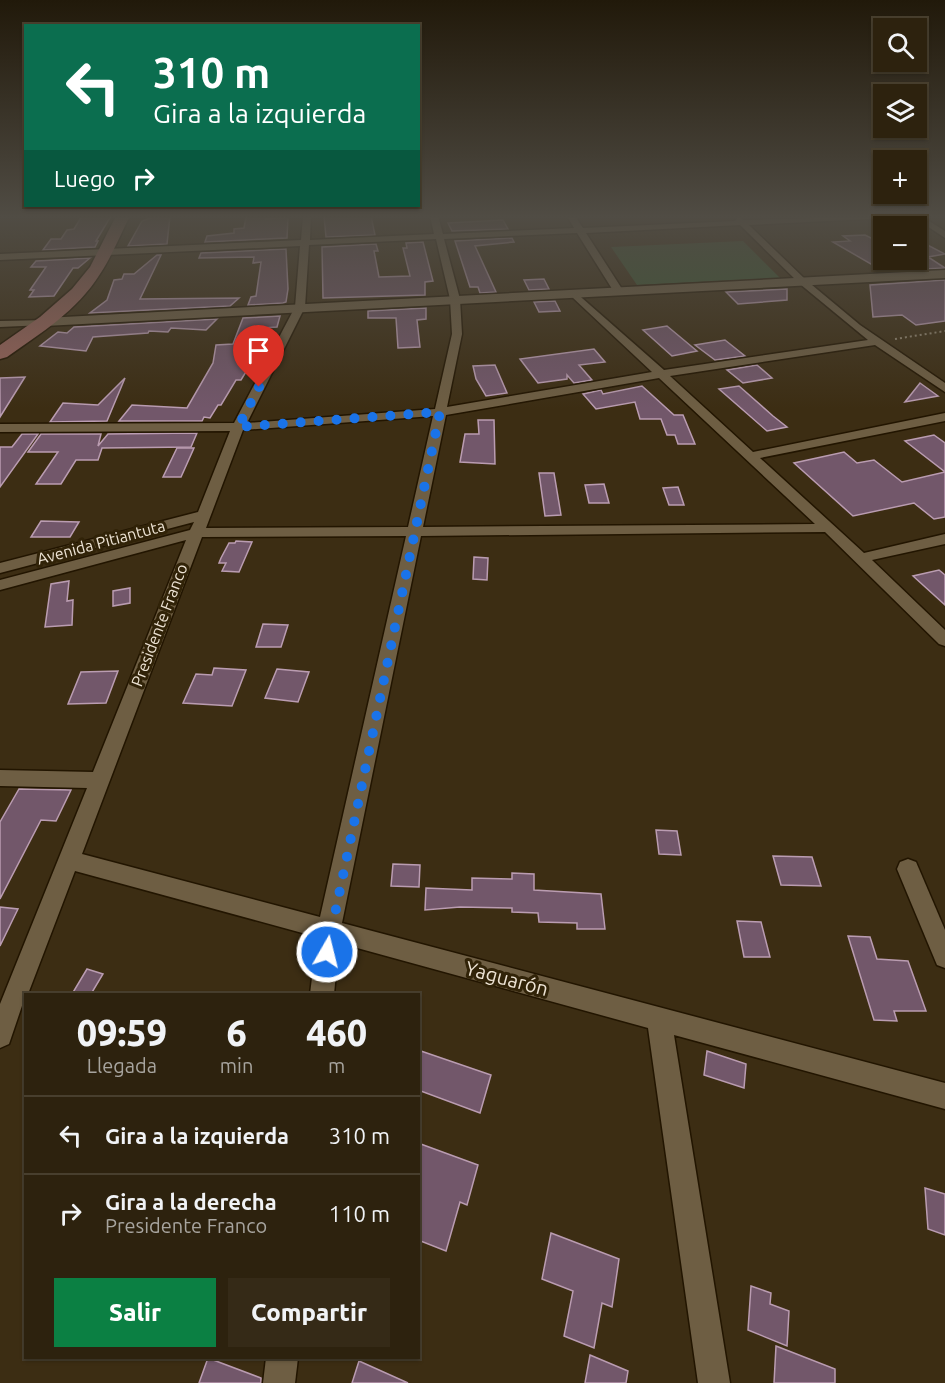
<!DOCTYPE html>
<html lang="es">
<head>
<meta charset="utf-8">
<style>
  :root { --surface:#2d220e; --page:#352a17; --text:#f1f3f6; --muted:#a7a49e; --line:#483f2e; --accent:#0b8043 }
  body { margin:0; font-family:Ubuntu,sans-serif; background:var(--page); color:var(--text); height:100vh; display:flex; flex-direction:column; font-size:22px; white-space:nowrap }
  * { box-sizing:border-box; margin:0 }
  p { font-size:20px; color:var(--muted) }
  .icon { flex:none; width:33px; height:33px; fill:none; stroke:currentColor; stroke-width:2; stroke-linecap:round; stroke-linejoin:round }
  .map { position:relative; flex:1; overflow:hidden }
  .side { position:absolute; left:24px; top:993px; width:396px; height:366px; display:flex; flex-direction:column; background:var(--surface); border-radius:0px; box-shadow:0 2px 4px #0004,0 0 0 2px var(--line) }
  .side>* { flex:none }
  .top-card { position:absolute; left:24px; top:24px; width:396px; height:183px; border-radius:0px; box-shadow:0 2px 4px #0004,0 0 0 2px var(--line); background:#0b6e4f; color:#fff; overflow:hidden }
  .tools { position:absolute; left:873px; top:18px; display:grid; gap:12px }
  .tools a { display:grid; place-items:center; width:54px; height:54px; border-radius:0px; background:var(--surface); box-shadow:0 2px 4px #0004,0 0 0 2px var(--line); font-size:30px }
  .pin { position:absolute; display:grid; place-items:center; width:51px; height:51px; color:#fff; margin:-62px -26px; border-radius:50% 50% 50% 0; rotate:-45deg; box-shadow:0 0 6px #0007 }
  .pin .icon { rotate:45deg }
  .me { position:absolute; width:66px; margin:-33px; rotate:8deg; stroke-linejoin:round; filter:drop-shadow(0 0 4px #0008) }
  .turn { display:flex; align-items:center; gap:21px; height:126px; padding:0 30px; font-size:27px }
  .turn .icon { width:78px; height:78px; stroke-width:2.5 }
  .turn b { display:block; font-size:42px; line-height:51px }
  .then { display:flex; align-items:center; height:57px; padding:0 30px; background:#0003; gap:12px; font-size:22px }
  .eta { display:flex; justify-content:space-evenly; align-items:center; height:102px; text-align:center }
  .eta b { font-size:36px; font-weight:800; line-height:42px }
  .primary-button { display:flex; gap:12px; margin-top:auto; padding:12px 30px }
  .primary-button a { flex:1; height:69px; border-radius:0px; background:var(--accent); color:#fff; font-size:24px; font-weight:800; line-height:69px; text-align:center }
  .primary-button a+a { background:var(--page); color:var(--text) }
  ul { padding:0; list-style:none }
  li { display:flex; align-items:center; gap:18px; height:78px; padding:0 30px; border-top:2px solid var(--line) }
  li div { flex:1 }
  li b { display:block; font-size:22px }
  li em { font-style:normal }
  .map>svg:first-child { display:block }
  .green { fill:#3b5934 }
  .building { fill:#72576a; stroke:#ba9cb1; stroke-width:1.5 }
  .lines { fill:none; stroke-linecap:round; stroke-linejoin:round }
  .minor-casing { stroke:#221500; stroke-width:3 }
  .tertiary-casing { stroke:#221500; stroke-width:3 }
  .primary-casing { stroke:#221500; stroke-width:3 }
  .path { stroke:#948873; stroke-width:2; stroke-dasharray:2 3; stroke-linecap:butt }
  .minor { fill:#6e5e43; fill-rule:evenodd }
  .tertiary { fill:#6e5e43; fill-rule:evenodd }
  .primary { fill:#97635a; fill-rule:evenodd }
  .route { stroke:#1a73e8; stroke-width:10; stroke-dasharray:0 18 }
  .labels { text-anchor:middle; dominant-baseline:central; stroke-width:6; stroke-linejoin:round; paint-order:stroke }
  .street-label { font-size:16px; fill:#ede3d4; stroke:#312308 }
  .near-street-label { font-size:20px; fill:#ede3d4; stroke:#312308 }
</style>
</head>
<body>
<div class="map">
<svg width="945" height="1383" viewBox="0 0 945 1383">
  <rect width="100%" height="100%" fill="#3c2d13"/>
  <path class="green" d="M743,241L780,278L637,285L611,247Z"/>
  <g class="building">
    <path d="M82,216H111L96,241H98L95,247L43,250L51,239H61L67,230L74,229Z"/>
    <path d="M170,216L167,244L128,246L142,221L154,217Z"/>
    <path d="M266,216V219L288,217L287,238L205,242L207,236L234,233V229L244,228L246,217Z"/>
    <path d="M324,216H371L375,235L326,237Z"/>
    <path d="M503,220L508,229L452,231L448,223Z"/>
    <path d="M865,235L871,238H884V260H916V239L945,254L928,257L945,268L883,271L833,242L850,241L843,236Z"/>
    <path d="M512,238L514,242L475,246L496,292L480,293L478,287H470L455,241Z"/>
    <path d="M423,242L433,281L425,282V295L323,298L322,247L376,244L378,251H374L379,277L410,276L403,248H407L406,243Z"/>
    <path d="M286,249L288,289L286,302L283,303L248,305L251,297L256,296L261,262L253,263L254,257L199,258L201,253Z"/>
    <path d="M157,255H161L140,299L239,298L230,306L90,313L107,300L114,280L122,279L124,274H134Z"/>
    <path d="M90,258L78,268H73L54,296L29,297L34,290H30L46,267H31L36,261Z"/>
    <path d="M544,279L549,289L529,290L524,280Z"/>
    <path d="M945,280V321L916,325L902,315L873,317L870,285Z"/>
    <path d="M787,289V300L738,304L726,292Z"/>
    <path d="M555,301L560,311L539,312L534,302Z"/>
    <path d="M426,308V319L417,320L420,347L398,348L396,318H368V311Z"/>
    <path d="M280,316L277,327L262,328L261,332H254L249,367L241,380H236L221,405H218L210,418L204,417L202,421H119L132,405L187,408L213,363L216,345L233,344L243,318Z"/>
    <path d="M217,319L206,330L171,328L168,332L149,331L148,333L93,337L86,351L40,346L58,332L67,333L74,327Z"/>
    <path d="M667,326L697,351L672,356L643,330Z"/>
    <path d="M725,340L745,356L715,360L695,345Z"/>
    <path d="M594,349L605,362L579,365L592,380L574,383L567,375V379L538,383L520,359Z"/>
    <path d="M495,365L507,393L486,396L476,379L473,366Z"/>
    <path d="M757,365L772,378L743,383L727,370Z"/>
    <path d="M25,377L0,417V378Z"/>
    <path d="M125,378L107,421L50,422L63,403L98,405Z"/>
    <path d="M920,383L938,396L905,402Z"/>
    <path d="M642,386L674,415H683L695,444H678L675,435H667L661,419H640L635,402L596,409L583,394L601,390L603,394Z"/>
    <path d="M739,386L773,416L787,427L767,431L719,389Z"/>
    <path d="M478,420H494L495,464L460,462L465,434H479Z"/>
    <path d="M197,433L191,447L102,448L98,460H76L61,484H36L58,452H28L41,434H101L98,446L108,434Z"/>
    <path d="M22,434H38L0,487V447H12Z"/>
    <path d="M934,435L945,443V517L934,519L914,503L853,516L794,463L844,452L857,463L874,460L902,482L945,472L905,441Z"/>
    <path d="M177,448H194L181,477H163Z"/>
    <path d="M539,473H554L561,515L545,516Z"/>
    <path d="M604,484L609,503H589L585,485Z"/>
    <path d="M678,487L684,505H669L663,488Z"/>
    <path d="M41,521L79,522L70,537H31Z"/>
    <path d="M236,541L252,542L239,572L222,571L226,563H219L221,558L229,543H235Z"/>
    <path d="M474,557L488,558L487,580L473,579Z"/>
    <path d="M939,570L945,575V605L913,576Z"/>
    <path d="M69,581L67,601L73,600L72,625L45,627L51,584Z"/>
    <path d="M130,588V603L113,606V591Z"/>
    <path d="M263,624L288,625L281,647H256Z"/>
    <path d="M214,668L246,670L232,706L183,703L196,674L212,675Z"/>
    <path d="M277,669L309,672L298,702L265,698Z"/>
    <path d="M118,671L106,703L68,704L81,672Z"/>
    <path d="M19,789L71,790L56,821L41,820L0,899V822Z"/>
    <path d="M656,830L677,831L681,855L659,854Z"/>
    <path d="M773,856L812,857L821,886L781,885Z"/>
    <path d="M393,864L420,865L419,887L391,886Z"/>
    <path d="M512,873L534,874V890L601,894L605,929H577V923L539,922L538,913L512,912V908L460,907L425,910L426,888L472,890V878L512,879Z"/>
    <path d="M0,907L18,909L0,946Z"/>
    <path d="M737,921L761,922L770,957H744Z"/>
    <path d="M848,936L870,937L877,959L908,961L926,1011H894L897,1021L874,1020Z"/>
    <path d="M87,969L103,974L91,994H72Z"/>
    <path d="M418,1050L491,1075L480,1113L418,1090Z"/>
    <path d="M707,1051L746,1064L744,1088L704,1075Z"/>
    <path d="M418,1143L478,1165L467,1205L460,1202L446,1251L418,1240Z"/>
    <path d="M925,1188L945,1194V1235L928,1229Z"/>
    <path d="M551,1233L619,1259L612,1307L602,1303L594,1348L564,1336L573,1291L542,1279Z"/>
    <path d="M751,1286L771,1293L770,1304L789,1311L787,1346L748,1330Z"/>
    <path d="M776,1346L835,1369V1383H774Z"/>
    <path d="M590,1355L628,1371L626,1383H585Z"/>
    <path d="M208,1358L261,1378V1383H199Z"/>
    <path d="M359,1361L408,1383H352Z"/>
  </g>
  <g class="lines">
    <g class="minor-casing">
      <g id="minor">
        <path d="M303,216H311L310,240L434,234L430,216H438L443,234L574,228L567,216H575L583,228L735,221L738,217L744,220L892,216L888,218L749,225L806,280L860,325L945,383V392L875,345L670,376L753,452L945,413V421L760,458L864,553L945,534V544L872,560L945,630V646L939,644L825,532L421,536L342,923L945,1083V1109L674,1035L730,1383H698L648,1028L339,943L334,994H310L317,937L75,871L28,994H26L9,1044L0,1048V1004L87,788L0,786V770L93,772L186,540L0,590V580L190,530L194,522L0,573V563L198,512L230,431L0,432V424L234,423L295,307L300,246L0,260V254L301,240ZM740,225L800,284L868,340L664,370L574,291L571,292V296L652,372L447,407L462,334L460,299L444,239L577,233L614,292L619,295L624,292L586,233ZM436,239L450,299L452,334L435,409L247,423L305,307L309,245ZM659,378L815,524L423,527L446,415ZM433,416L408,527L206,528L243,430ZM406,536L320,917L82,854L202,537Z"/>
        <path d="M912,216H921L945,231V238Z"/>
        <path d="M49,320L50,322L45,325L0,327V321Z"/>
        <path d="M908,859L916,862L945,930V968L937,965L897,869L900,862Z"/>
        <path d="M266,1358H298L295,1383H263Z"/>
      </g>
    </g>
    <g class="tertiary-casing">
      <path id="tertiary" d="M945,270V278L45,326L38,322L45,318Z"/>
    </g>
    <g class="primary-casing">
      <path id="primary" d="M116,216H130C120,235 112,256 100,274C77,311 41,333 7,357L0,359V345L40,317L72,289L90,267Z"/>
    </g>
    <path class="path" d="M895,339L945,331"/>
    <use href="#minor" class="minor"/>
    <use href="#tertiary" class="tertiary"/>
    <use href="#primary" class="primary"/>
  </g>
  <linearGradient id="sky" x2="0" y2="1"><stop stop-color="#21190a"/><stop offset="0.53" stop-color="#504c44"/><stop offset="1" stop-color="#504c44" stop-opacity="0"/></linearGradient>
  <rect width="945" height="409" fill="url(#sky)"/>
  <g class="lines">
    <path class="route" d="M259,387L238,427L440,412L327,952"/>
  </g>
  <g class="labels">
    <g class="street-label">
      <text transform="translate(101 542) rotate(-15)">Avenida Pitiantuta</text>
      <text transform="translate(159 625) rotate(-69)">Presidente Franco</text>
    </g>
    <g class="near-street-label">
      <text transform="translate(507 978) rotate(15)">Yaguarón</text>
    </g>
  </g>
</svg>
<div class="tools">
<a><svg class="icon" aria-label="search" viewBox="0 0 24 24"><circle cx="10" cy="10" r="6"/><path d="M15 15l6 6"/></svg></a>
<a><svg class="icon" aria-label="layers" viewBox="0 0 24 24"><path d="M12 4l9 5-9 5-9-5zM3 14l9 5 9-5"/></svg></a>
<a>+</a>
<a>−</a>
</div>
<div class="pin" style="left:259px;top:387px;background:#d93025"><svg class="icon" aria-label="arrive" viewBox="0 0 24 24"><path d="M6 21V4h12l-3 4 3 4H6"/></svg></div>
<svg class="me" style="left:327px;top:952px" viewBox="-20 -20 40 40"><circle r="17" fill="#1a73e8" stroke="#fff" stroke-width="3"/><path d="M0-11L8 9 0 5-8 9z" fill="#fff"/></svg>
<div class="top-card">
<div class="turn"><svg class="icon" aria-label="left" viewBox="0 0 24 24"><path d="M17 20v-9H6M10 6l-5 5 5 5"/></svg><div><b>310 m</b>Gira a la izquierda</div></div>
<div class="then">Luego<svg class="icon" aria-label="right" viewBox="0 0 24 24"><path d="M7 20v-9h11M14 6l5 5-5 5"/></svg></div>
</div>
<section class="side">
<div class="eta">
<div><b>09:59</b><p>Llegada</p></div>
<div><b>6</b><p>min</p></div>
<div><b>460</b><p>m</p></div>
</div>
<ul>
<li><svg class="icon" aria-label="left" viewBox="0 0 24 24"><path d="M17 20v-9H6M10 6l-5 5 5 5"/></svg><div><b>Gira a la izquierda</b></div><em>310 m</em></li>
<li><svg class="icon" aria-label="right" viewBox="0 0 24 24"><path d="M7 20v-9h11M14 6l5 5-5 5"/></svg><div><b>Gira a la derecha</b><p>Presidente Franco</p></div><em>110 m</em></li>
</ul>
<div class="primary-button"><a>Salir</a><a>Compartir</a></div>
</section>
</div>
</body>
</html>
